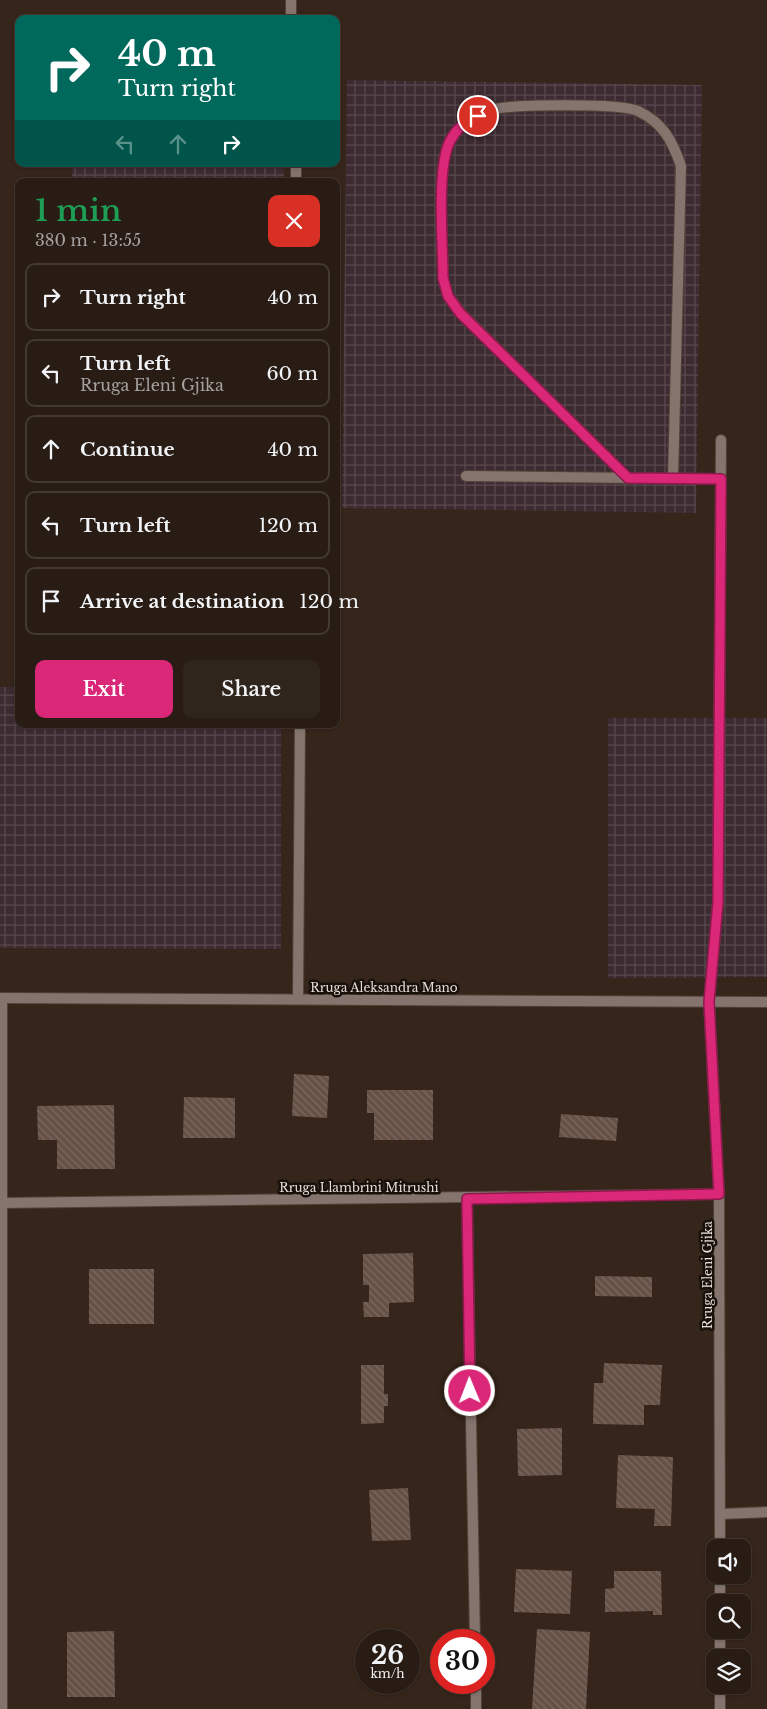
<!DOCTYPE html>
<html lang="en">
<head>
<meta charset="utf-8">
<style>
  :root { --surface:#281c14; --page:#30251d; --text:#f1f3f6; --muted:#a5a1a0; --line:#443a34; --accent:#db2777 }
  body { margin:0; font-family:"Libre Baskerville",serif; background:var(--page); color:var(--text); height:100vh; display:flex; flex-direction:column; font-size:19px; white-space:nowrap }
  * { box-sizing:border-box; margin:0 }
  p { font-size:16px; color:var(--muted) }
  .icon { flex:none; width:28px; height:28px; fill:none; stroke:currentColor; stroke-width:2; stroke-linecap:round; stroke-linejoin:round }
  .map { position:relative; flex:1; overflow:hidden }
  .sheet { position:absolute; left:15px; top:178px; width:325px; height:550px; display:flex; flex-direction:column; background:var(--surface); border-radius:10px; box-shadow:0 1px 4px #0004,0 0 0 1px var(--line) }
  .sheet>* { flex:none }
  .top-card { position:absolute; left:15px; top:15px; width:325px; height:152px; border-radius:10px; box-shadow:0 1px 4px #0004,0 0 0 1px var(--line); background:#00695c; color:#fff; overflow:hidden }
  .controls { position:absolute; left:706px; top:1539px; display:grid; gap:10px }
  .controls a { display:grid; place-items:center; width:45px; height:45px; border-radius:10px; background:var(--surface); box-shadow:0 1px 4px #0004,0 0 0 1px var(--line); font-size:25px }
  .speed { position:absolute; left:355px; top:1629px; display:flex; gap:10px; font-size:25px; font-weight:700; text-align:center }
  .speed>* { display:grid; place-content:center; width:65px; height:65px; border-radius:50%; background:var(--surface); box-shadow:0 1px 4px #0004,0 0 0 1px var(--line); line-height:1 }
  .speed small { font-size:12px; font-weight:400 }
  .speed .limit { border:8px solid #d22; background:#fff; color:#111 }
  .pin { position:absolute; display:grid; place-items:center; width:42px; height:42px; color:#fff; margin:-21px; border:2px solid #fff; border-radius:50%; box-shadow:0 1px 5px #0007 }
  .me { position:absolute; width:55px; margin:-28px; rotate:359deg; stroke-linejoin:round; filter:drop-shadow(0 0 4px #0008) }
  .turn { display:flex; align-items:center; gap:18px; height:105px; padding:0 20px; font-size:22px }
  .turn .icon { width:65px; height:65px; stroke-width:2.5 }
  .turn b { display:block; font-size:35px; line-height:42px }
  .lanes { display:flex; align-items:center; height:48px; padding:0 20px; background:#0003; justify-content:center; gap:25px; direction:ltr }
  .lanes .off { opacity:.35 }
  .round { display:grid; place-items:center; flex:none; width:52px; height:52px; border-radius:10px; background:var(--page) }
  .headline { display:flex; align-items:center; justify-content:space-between; height:85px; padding:0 20px }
  h1 { font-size:30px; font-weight:600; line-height:38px; color:#1e9e55 }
  .action { display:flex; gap:10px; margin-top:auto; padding:10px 20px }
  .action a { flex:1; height:58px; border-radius:10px; background:var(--accent); color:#fff; font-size:20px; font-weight:600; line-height:58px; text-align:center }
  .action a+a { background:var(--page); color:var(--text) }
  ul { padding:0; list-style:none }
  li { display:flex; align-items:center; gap:15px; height:68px; margin:0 10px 8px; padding:0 10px; border:2px solid var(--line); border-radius:10px }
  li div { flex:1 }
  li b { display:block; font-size:19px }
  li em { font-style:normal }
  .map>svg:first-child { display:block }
  .industrial { fill:url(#industrial-grid) }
  .building { fill:url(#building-back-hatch) }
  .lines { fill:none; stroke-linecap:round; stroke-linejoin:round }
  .service-casing { stroke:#524238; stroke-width:12 }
  .minor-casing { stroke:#524238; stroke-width:12 }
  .tertiary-casing { stroke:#524238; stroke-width:12 }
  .service { stroke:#85746e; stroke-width:10 }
  .minor { stroke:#85746e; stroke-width:10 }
  .tertiary { stroke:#85746e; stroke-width:10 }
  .route-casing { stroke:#8e194d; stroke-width:12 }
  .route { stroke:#db2777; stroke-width:9 }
  .labels { text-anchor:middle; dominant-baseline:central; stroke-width:5; stroke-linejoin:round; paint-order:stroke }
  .street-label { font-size:12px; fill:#e8ddd5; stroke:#18100b }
</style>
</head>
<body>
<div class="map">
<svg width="767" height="1709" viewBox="0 0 767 1709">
  <defs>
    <pattern id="industrial-grid" width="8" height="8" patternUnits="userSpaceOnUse" patternTransform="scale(1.25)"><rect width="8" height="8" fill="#3d2b32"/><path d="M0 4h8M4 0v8" fill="none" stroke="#59494f"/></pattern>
    <pattern id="building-back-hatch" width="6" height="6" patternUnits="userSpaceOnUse" patternTransform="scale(1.25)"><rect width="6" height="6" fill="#665147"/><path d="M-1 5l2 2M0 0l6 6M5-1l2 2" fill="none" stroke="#7c6a61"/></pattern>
  </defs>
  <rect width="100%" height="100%" fill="#36251a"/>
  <g class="industrial">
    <path d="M347,80L702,85L696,513L342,508Z"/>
    <rect x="72" y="164" width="212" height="17"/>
    <path d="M0,687H19V724H281V949L0,948Z"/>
    <path d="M608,718H767V977L608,978Z"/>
  </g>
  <g class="building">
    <path d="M294,1074L329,1076L327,1118L292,1116Z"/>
    <path d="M367,1090H433V1140H374V1113H367Z"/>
    <path d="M184,1097L235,1098V1138H183Z"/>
    <path d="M114,1105L115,1169H57V1140H38L37,1106Z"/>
    <path d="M561,1114L618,1118L616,1141L559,1137Z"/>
    <path d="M413,1253L414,1302L389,1303V1317H364L363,1302H369V1285H363V1254Z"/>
    <rect x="89" y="1269" width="65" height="55"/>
    <path d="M595,1276L652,1277V1297L595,1296Z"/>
    <path d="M604,1363L662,1365L660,1405H644V1425L593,1424L594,1383H603Z"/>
    <path d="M361,1365H384V1394H388V1406H384V1423L361,1424Z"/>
    <path d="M562,1428V1475L518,1476L517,1429Z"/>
    <path d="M618,1455L673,1457L671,1526H654L655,1509L616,1508Z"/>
    <path d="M408,1488L411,1540L372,1541L369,1490Z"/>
    <path d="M516,1569L572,1571L570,1614L514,1612Z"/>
    <path d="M614,1571H661L662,1615H653V1611L605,1612V1589L614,1588Z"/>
    <path d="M537,1629L590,1632L586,1709H532Z"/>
    <path d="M114,1631L115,1697H67V1632Z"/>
  </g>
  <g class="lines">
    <g class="service-casing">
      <g id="service">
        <path d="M291,19V0"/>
        <path d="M296,164V181"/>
        <path d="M466,476L721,479"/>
        <path d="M628,478L461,313L448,296L443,278C443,245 435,164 451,139C461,124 473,115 490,110C510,104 620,103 638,111C663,123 672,140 681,166L673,478"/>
        <path d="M298,999L300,724"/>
        <path d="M709,1002L718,903L721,440"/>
      </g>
    </g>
    <g class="minor-casing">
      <g id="minor">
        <path d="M709,1002L719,1194L720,1548"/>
        <path d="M467,1199L475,1640"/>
        <path d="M0,1203L719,1194"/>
        <path d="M721,1514L767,1512"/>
        <path d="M720,1602V1575"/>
        <path d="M720,1658V1630"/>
        <path d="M476,1682V1709"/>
        <path d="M720,1709V1685"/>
      </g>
    </g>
    <g class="tertiary-casing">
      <g id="tertiary">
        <path d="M0,998L767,1002"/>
        <path d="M2,1709V998"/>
      </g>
    </g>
    <use href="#service" class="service"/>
    <use href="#minor" class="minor"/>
    <use href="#tertiary" class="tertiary"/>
  </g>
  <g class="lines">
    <g class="route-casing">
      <path id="route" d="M470,1391L467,1199L719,1194L709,1002L718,902L721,479L628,478L460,313L448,296L443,278C443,244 436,169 450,141C456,129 466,121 478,116"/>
    </g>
    <use href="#route" class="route"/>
  </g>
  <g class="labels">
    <g class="street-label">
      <text x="384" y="987">Rruga Aleksandra Mano</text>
      <text x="359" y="1187">Rruga Llambrini Mitrushi</text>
      <text transform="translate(707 1275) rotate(-90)">Rruga Eleni Gjika</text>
    </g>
  </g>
</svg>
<div class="controls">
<a><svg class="icon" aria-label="sound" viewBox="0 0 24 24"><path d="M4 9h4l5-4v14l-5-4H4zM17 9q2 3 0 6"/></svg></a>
<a><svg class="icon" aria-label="search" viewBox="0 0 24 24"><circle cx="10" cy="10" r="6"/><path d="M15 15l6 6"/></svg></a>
<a><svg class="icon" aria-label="layers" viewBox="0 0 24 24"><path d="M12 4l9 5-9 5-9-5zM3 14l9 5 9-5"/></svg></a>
</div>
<div class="speed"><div>26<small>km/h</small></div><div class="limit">30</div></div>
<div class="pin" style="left:478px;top:116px;background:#d93025"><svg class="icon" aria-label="arrive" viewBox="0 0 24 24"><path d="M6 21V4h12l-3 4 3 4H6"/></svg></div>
<svg class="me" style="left:470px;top:1391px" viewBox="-20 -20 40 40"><circle r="17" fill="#db2777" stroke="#fff" stroke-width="3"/><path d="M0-11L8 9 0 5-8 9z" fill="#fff"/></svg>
<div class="top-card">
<div class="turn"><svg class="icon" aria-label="right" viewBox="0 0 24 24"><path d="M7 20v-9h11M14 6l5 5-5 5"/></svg><div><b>40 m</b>Turn right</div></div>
<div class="lanes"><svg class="icon off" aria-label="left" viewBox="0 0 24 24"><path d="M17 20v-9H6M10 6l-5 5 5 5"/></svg><svg class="icon off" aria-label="ahead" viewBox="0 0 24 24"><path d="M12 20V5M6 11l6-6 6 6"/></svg><svg class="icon" aria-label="right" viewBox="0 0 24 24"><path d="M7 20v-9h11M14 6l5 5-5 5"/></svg></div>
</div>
<section class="sheet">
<div class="headline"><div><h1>1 min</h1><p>380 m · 13:55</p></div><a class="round" style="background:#d93025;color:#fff"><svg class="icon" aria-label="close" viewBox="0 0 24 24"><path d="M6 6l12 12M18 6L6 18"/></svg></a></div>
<ul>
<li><svg class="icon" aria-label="right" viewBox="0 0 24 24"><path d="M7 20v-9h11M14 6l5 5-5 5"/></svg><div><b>Turn right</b></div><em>40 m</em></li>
<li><svg class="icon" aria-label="left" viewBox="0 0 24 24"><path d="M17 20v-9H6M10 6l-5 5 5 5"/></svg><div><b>Turn left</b><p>Rruga Eleni Gjika</p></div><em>60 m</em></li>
<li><svg class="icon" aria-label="ahead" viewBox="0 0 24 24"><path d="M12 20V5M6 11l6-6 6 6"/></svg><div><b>Continue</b></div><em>40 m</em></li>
<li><svg class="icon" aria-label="left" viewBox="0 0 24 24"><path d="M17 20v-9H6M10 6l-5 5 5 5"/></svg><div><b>Turn left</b></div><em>120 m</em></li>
<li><svg class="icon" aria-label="arrive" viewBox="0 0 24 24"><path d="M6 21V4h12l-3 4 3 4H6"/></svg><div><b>Arrive at destination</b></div><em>120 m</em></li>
</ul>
<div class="action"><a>Exit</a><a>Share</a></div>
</section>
</div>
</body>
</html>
